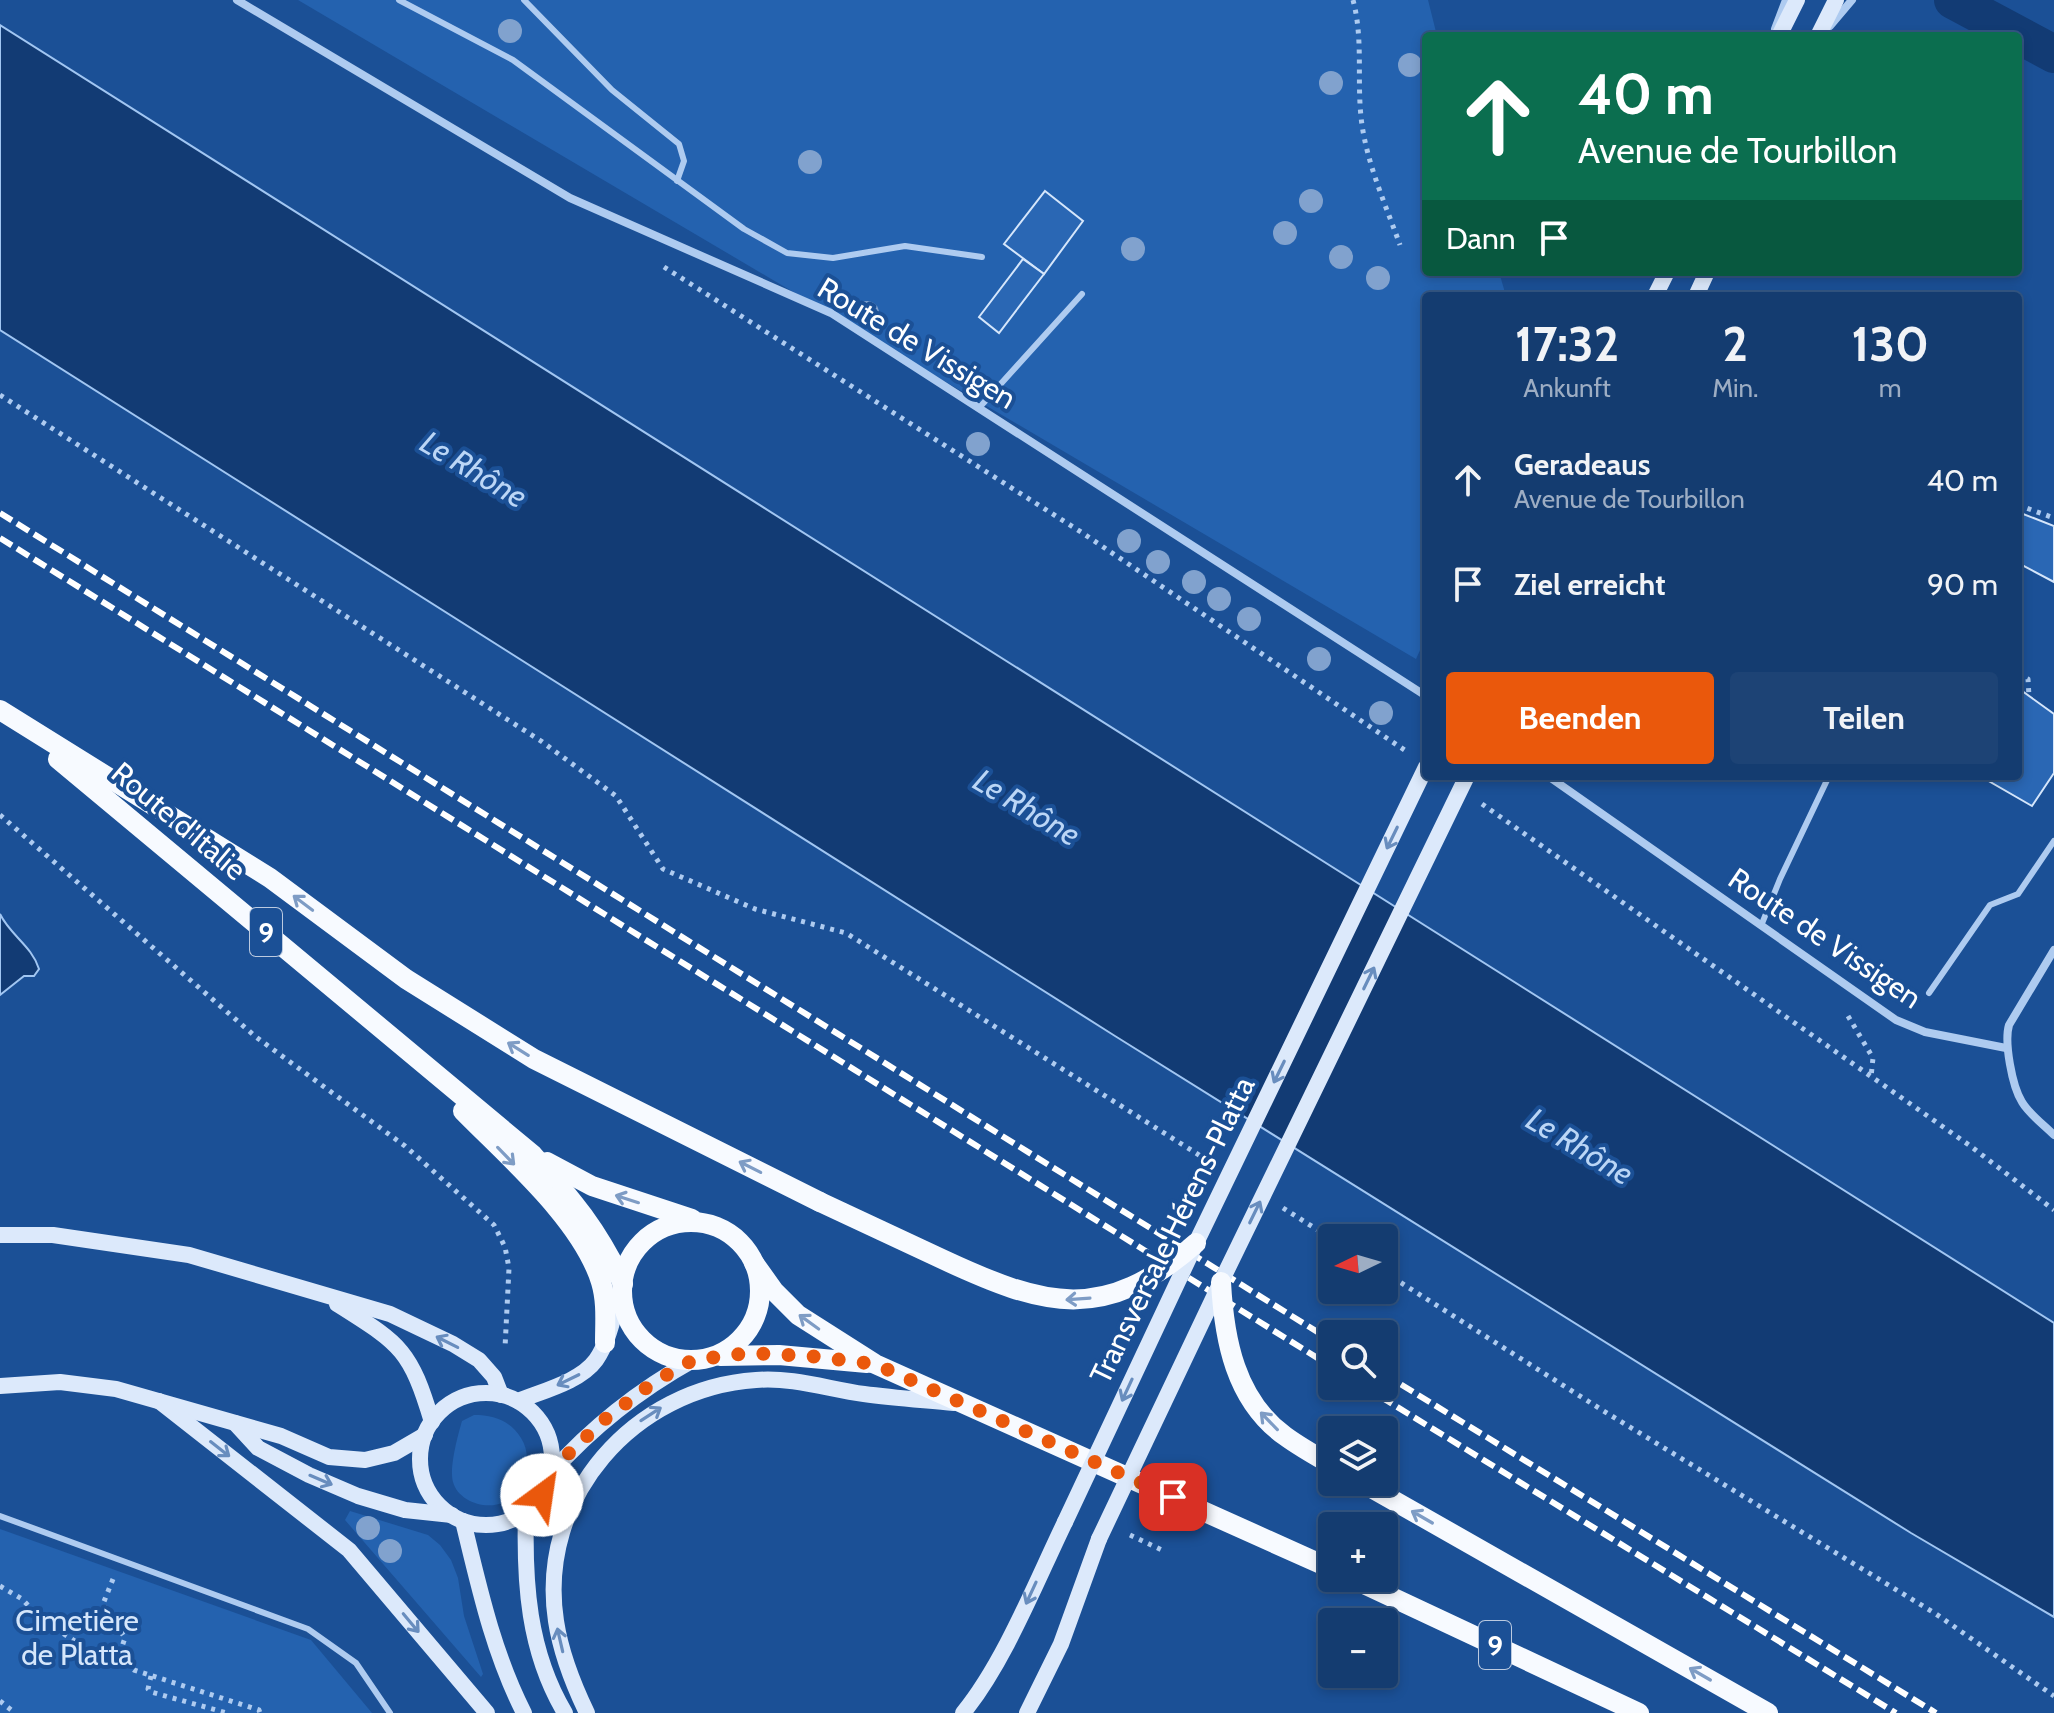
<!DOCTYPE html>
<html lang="de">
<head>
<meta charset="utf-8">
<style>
  :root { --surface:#143c70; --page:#1d4375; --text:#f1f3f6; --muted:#9dadc3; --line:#335683; --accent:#ea580c }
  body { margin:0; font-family:Cabin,sans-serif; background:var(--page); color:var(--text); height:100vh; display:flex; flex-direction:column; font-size:30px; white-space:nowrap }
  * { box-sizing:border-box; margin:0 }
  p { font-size:26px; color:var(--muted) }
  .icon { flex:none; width:44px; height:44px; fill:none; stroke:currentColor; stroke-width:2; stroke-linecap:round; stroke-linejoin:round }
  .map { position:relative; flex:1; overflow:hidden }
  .sheet { position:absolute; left:1422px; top:292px; width:600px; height:488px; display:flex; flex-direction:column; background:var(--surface); border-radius:8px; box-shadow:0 4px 12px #0003,0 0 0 2px var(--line) }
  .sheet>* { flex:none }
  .guide { position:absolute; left:1422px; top:32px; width:600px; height:244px; border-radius:8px; box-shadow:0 4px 12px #0003,0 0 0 2px var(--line); background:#0b6e4f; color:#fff; overflow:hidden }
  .needle { width:52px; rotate:265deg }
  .tools { position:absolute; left:1318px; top:1224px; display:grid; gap:16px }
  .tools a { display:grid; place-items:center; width:80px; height:80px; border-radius:8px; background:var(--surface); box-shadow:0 4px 12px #0003,0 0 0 2px var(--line); font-size:40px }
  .pin { position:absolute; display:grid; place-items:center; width:68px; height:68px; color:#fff; margin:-34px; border-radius:16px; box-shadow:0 4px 12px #0006 }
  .me { position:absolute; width:88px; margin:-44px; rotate:31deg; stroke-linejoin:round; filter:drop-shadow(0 0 6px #0008) }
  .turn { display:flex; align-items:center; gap:28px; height:168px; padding:0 24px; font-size:36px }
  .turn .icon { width:104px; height:104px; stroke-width:2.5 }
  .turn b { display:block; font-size:56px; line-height:68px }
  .then { display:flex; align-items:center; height:76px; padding:0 24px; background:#0003; gap:16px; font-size:30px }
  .eta { display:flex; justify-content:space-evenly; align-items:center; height:136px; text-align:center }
  .eta b { font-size:48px; font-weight:700; line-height:56px }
  .cta { display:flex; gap:16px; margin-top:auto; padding:16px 24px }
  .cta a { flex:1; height:92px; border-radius:8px; background:var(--accent); color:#fff; font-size:32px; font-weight:700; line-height:92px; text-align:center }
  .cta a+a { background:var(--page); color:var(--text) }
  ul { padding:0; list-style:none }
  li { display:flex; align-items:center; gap:24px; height:104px; padding:0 24px }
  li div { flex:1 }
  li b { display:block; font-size:30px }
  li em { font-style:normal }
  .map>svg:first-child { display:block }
  .green { fill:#2462af }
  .water { fill:#123b74; stroke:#a1c6f2; stroke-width:2 }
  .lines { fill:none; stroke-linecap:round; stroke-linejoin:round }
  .canal { stroke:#123b74; stroke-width:38 }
  .building { fill:#2a67b4; stroke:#d5e6fb; stroke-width:2 }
  .path { stroke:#aecbf0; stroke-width:5; stroke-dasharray:4 6; stroke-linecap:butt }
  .lane { stroke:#aecbf0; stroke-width:6 }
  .street { stroke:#aecbf0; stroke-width:8 }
  .secondary { stroke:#dce9fb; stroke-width:16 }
  .primary { stroke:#f7faff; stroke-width:20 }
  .rail { stroke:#fff; stroke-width:6; stroke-dasharray:14 6; stroke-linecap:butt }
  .secondary-bridge { stroke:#dce9fb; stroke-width:16 }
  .primary-bridge { stroke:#f7faff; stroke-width:20 }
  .tree { fill:#81a2ce }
  .oneway { stroke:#688dbe }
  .oneway2 { stroke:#7e9cc5 }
  .route { stroke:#ea580c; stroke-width:14; stroke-dasharray:0 25.2 }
  .labels { text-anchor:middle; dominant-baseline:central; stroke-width:8; stroke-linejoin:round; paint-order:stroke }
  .shield { fill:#1b5096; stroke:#bbcae0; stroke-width:2 }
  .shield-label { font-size:28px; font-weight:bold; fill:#fff }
  .street-label { font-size:30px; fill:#fff; stroke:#1b5096 }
  .park-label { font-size:30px; fill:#d5e6fb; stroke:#1b5096 }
  .water-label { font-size:32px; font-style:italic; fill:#bbd6f6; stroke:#1b5096 }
</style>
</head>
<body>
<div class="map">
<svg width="2054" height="1713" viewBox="0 0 2054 1713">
  <rect width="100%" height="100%" fill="#1b5096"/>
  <g class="green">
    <path d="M298,0H1428L1437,36H1426V272H1499L1506,296H1426V637L1416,659Z"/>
    <path d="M474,1415C493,1415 510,1420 521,1438C534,1458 525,1490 504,1502C486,1511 458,1501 453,1482C449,1468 458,1435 462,1421Z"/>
    <path d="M350,1511L428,1535L440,1545L451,1560L458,1578L464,1616L483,1674L481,1677L345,1520Z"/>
    <path d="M0,1529L311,1640L372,1713H0Z"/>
  </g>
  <g class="water">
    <path d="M0,25L2054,1323V1617L1911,1533L1115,1036L0,330Z"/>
    <path d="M0,914C10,935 32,946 39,969L34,976H24L0,995Z"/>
  </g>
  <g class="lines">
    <path class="canal" d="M1953,0L2054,54"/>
  </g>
  <g class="building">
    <path d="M1045,191L1083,221L1044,274L1004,244Z"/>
    <path d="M1023,259L1044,274L999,333L979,317Z"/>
    <path d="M2018,512L2054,526V582L2018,563Z"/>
    <path d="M2018,688L2054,714V773L2032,806L1980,776H2018Z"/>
  </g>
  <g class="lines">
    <g class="path">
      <path d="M1353,0C1364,41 1356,83 1362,125C1368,166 1386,206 1400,245"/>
      <path d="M664,267L1081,532L1406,751"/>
      <path d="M0,395L541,741L616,796L663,869L755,909L846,933L1207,1160"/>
      <path d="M2018,505L2054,518"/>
      <path d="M2018,675L2028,679L2029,697"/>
      <path d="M1482,804L1969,1145L2054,1210"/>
      <path d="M0,815L256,1037L405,1146L494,1225L505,1247L509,1268L505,1348"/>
      <path d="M1848,1016L1873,1058L1871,1077"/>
      <path d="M1283,1208L1332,1239"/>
      <path d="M1384,1272L1602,1410L1936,1614L2054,1696"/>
      <path d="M1130,1535L1164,1551"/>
      <path d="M113,1579L103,1604L125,1638L118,1658"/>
      <path d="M0,1586L22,1599L41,1619L90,1651L118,1658L134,1670L259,1710L260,1713"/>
      <path d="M151,1676L148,1689L151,1692L227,1713"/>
      <path d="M0,1701L15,1713"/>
    </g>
    <g class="lane">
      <path d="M399,0L513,60L744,229L787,253L833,258L905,246L982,257"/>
      <path d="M524,0L612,90L679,144L684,161L677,181"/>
      <path d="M979,408L1082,294"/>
      <path d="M1761,926L1780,879L1829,776"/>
      <path d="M1929,993L1990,905L2018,894L2054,841"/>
      <path d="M0,1516L308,1629L356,1663L390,1713"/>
    </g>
    <g class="street">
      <path d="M237,0L570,198L831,313L1426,696"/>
      <path d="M1830,26L1852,0"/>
      <path d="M1775,29L1786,0"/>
      <path d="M1548,776L1896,1020L1925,1032L2006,1048"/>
      <path d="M2054,950L2009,1025C2004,1042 2012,1086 2022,1102C2029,1114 2044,1125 2054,1135"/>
    </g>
    <g class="secondary">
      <path d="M1779,36L1797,0"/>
      <path d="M1818,36L1836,0"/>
      <path d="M1655,296L1667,272"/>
      <path d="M1696,296L1707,272"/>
      <path d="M0,1235H53L189,1255L390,1314L453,1344L479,1360L494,1377L501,1395"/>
      <path d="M337,1304C400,1344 410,1348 432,1422"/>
      <path d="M0,1386L60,1382L116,1389L281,1436L329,1457L365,1460L394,1453L425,1435"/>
      <circle cx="486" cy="1459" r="66"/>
      <path d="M159,1401L349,1550L487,1713"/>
      <path d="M518,1401C542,1391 580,1382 596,1360C610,1340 614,1311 622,1288"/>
      <path d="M235,1423L258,1448L309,1475L358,1496L405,1510L452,1515"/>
      <path d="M551,1473C593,1426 639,1390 693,1360"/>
      <path d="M526,1512C524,1582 528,1651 565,1713"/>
      <path d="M463,1521C479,1587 493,1652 524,1713"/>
      <path d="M587,1713C573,1684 561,1654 556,1621C537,1497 634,1388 756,1380C793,1377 828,1389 864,1394C894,1398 924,1400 954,1403"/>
      <path d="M963,1713C1004,1663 1036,1582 1065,1522"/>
      <path d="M1027,1713L1061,1644L1099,1539"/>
    </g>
    <g class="primary">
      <path d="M0,710L270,878L406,979L534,1059L820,1202"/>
      <path d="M58,759L533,1155C571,1198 599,1231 623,1284"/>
      <path d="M463,1111C508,1157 582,1220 601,1282C607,1302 605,1322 605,1343"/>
      <path d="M547,1162L592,1186L692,1219"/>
      <circle cx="691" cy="1291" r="69"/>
      <path d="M754,1263L774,1291L798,1315L875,1364L1332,1569"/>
      <path d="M720,1356L779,1355L867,1363"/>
      <path d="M1361,1482L1768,1713"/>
      <path d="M1351,1578L1639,1713"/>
    </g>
    <g class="rail">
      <path d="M0,513L1332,1341"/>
      <path d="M0,538L1332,1367"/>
      <path d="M1384,1374L1936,1713"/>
      <path d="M1363,1386L1896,1713"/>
    </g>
    <g class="secondary-bridge">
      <path d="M1065,1522L1196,1243L1426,767"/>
      <path d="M1099,1539L1221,1282L1467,776"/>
    </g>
    <g class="primary-bridge">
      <path d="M820,1202C861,1221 901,1240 942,1259C1045,1307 1104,1324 1196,1243"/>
      <path d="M1221,1282C1224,1339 1235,1400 1285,1436C1300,1447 1316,1456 1332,1465"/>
    </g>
  </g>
  <g class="tree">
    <circle cx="510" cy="31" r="12"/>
    <circle cx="1410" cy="65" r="12"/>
    <circle cx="1331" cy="83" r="12"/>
    <circle cx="810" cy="162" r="12"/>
    <circle cx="1311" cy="201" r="12"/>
    <circle cx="1285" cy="233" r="12"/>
    <circle cx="1133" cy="249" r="12"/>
    <circle cx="1341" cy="257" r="12"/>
    <circle cx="1378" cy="278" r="12"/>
    <circle cx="867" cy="313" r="12"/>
    <circle cx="978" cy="444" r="12"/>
    <circle cx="1129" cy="541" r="12"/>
    <circle cx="1158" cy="562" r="12"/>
    <circle cx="1194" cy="582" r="12"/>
    <circle cx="1219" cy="599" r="12"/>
    <circle cx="1249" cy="619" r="12"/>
    <circle cx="1319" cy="659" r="12"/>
    <circle cx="1381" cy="713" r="12"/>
    <circle cx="368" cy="1528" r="12"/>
    <circle cx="390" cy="1551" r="12"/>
  </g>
  <defs><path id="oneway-shaft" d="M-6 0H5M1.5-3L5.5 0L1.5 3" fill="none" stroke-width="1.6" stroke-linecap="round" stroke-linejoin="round" transform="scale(2)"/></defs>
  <g class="oneway">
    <use href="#oneway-shaft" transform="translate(1392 838) rotate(116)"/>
    <use href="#oneway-shaft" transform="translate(1369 978) rotate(-64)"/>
    <use href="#oneway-shaft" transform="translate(1279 1072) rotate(116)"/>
    <use href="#oneway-shaft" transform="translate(1255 1212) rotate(-64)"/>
    <use href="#oneway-shaft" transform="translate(447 1342) rotate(-153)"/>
    <use href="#oneway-shaft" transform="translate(568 1380) rotate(154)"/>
    <use href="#oneway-shaft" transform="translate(1127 1390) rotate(115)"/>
    <use href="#oneway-shaft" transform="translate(651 1414) rotate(-33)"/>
    <use href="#oneway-shaft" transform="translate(220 1449) rotate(38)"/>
    <use href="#oneway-shaft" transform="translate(321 1480) rotate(23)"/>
    <use href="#oneway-shaft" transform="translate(1031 1593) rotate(115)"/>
    <use href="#oneway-shaft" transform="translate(411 1623) rotate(50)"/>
    <use href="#oneway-shaft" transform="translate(560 1640) rotate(-103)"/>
  </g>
  <g class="oneway2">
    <use href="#oneway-shaft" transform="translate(303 903) rotate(-143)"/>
    <use href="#oneway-shaft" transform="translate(518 1049) rotate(-148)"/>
    <use href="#oneway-shaft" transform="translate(506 1156) rotate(46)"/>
    <use href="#oneway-shaft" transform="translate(750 1167) rotate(-153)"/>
    <use href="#oneway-shaft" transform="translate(627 1199) rotate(-162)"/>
    <use href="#oneway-shaft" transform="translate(1078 1299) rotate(176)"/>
    <use href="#oneway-shaft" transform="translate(809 1322) rotate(-144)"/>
    <use href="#oneway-shaft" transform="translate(1269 1421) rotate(-134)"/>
    <use href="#oneway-shaft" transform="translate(1422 1517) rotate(-150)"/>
    <use href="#oneway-shaft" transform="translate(1700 1674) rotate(-150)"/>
  </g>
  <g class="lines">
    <path class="route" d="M542,1495L551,1473L563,1459L604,1420L654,1382L693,1360L749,1353L809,1356L875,1364L1173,1497"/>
  </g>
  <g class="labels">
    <g class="shield">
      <rect x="250" y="908" width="32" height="48" rx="6"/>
      <rect x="1479" y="1621" width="32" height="48" rx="6"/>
    </g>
    <g class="shield-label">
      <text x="266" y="932">9</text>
      <text x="1495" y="1645">9</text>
    </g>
    <g class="street-label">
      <text transform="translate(917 343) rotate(31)">Route de Vissigen</text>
      <text transform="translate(179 821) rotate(40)">Route d'Italie</text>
      <text transform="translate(1825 938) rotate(34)">Route de Vissigen</text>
      <text transform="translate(1172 1230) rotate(-64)">Transversale Hérens-Platta</text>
    </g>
    <g class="park-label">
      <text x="77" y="1620">Cimetière<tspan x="77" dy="34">de Platta</tspan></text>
    </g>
    <g class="water-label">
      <text transform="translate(474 469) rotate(31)">Le Rhône</text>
      <text transform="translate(1027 807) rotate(31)">Le Rhône</text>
      <text transform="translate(1580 1146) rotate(31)">Le Rhône</text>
    </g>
  </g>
</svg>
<div class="tools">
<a><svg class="needle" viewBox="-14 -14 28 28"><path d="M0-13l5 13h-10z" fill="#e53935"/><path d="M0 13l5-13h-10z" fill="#9dadc3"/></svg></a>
<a><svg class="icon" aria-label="search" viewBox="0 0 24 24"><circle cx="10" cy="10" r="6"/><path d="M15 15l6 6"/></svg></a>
<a><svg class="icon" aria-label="layers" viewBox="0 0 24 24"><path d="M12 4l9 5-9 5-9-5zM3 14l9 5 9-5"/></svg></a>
<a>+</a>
<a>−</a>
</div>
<div class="pin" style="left:1173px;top:1497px;background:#d93025"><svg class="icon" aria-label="arrive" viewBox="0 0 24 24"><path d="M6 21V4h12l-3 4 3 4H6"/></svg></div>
<svg class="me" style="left:542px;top:1495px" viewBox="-20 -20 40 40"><circle r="19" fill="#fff"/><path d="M0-13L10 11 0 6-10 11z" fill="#ea580c"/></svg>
<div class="guide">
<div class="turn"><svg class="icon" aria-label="ahead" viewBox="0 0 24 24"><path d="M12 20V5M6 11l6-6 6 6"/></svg><div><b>40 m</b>Avenue de Tourbillon</div></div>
<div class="then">Dann<svg class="icon" aria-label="arrive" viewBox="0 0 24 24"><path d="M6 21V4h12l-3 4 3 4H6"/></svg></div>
</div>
<section class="sheet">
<div class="eta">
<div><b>17:32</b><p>Ankunft</p></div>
<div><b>2</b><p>Min.</p></div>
<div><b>130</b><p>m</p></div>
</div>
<ul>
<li><svg class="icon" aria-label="ahead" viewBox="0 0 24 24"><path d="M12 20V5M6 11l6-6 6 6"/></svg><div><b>Geradeaus</b><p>Avenue de Tourbillon</p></div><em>40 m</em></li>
<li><svg class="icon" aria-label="arrive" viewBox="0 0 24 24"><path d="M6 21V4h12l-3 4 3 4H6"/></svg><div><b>Ziel erreicht</b></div><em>90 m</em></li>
</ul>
<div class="cta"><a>Beenden</a><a>Teilen</a></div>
</section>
</div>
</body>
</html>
